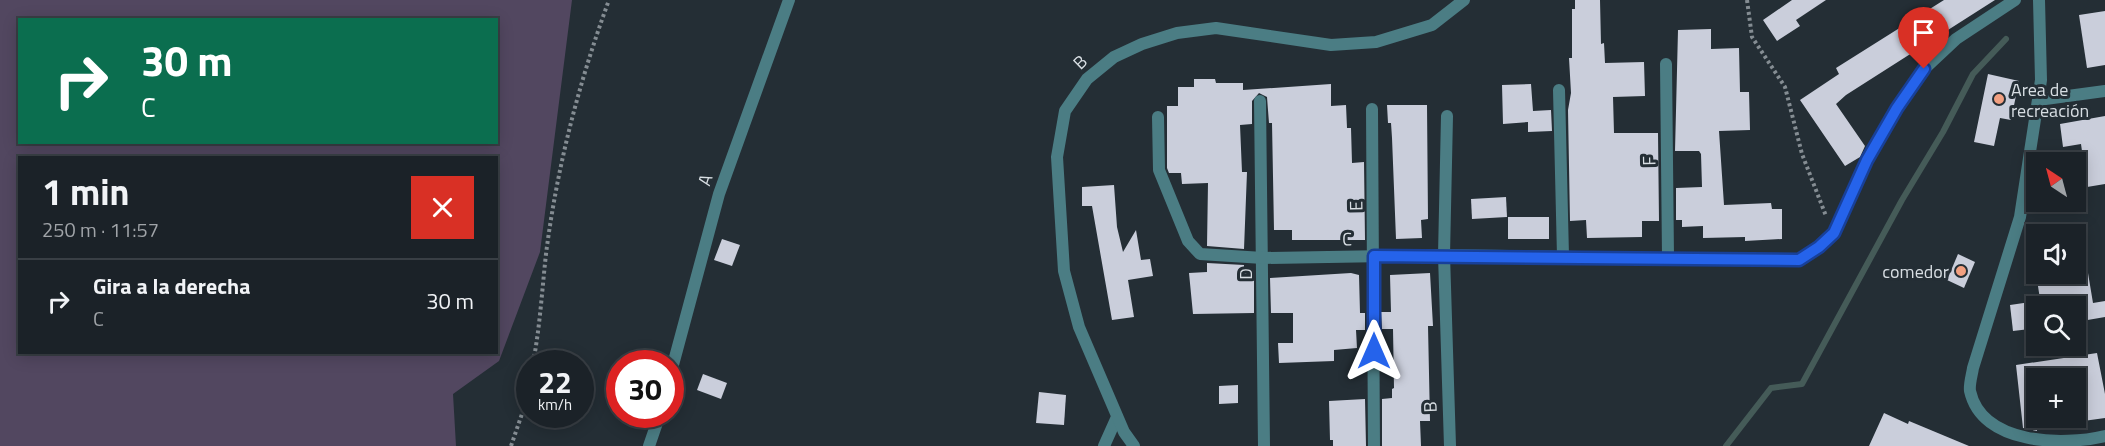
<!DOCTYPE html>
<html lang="es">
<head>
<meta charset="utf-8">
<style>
  :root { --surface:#1b2228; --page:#282f34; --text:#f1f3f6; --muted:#a0a4a8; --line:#393f45 }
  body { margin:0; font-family:"Titillium Web",sans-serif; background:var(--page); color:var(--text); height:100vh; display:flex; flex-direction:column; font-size:22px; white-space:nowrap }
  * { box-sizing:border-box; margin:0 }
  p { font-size:20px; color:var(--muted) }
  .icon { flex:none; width:33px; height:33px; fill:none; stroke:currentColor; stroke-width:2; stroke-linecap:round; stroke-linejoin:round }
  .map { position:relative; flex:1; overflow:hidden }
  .panel { position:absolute; left:18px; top:156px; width:480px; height:198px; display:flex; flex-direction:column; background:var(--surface); border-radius:0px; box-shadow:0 3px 15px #0003,0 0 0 2px var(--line) }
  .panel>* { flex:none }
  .guide { position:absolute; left:18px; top:18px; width:480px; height:126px; border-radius:0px; box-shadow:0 3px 15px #0003,0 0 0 2px var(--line); background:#0b6e4f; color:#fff; overflow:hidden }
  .needle { width:39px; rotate:324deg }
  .buttons { position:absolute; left:2026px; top:152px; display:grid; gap:12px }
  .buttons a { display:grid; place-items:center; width:60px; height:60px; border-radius:0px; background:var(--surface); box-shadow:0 3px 15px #0003,0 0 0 2px var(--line); font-size:30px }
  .speed { position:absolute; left:516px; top:350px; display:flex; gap:12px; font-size:30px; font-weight:700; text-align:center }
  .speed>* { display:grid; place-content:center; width:78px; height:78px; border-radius:50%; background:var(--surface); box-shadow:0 3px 15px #0003,0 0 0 2px var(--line); line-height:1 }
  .speed small { font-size:15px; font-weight:400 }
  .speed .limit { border:9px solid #d22; background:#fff; color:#111 }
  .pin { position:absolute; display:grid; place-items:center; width:51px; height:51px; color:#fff; margin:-62px -26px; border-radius:50% 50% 50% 0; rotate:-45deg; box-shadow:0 0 6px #0007 }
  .pin .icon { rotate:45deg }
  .me { position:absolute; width:66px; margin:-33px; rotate:0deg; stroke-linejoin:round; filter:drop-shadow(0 0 4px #0008) }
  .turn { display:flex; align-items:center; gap:21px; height:126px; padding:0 24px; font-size:27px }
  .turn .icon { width:78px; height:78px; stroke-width:2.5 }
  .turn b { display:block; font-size:42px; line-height:51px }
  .round { display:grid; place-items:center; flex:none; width:63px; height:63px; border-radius:0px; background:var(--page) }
  .summary { display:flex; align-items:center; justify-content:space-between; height:102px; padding:0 24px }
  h1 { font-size:36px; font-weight:700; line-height:45px }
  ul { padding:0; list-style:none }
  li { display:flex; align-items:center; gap:18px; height:84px; padding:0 24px; border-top:2px solid var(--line) }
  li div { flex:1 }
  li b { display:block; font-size:22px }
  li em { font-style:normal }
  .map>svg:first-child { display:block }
  .green { fill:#524760; fill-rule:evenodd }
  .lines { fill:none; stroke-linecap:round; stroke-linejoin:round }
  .stream { stroke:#455b58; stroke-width:6 }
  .building { fill:#cacedb }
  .path { stroke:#858d93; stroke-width:4; stroke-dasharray:3 3; stroke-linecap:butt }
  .street { stroke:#4b7d84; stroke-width:12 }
  .route-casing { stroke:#184099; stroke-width:15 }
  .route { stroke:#2563eb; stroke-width:10 }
  .poi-dot { fill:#f2a081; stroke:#242e35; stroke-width:2 }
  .labels { text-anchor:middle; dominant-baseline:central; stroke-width:6; stroke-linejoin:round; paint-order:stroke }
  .street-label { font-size:18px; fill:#d8dee3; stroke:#242e35 }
  .poi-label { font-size:18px; fill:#d8dee3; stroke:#242e35; text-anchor:start }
</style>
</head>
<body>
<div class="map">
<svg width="2105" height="446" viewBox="0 0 2105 446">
  <rect width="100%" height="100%" fill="#242e35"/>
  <path class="green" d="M0,0H572L540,252L499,361L453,394L456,446H0ZM20,20H496V142H20ZM20,158H496V352H20Z"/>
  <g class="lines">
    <path class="stream" d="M1726,446L1771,388L1802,384L1902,200L1943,132L1973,74L2006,39"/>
  </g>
  <g class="building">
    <path d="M1575,0H1600L1601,44L1604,43L1605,63L1644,62L1645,96L1613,97L1614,133H1658L1659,221H1642V237L1587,238L1586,220L1570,221L1568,110L1571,93L1569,58H1572V9H1575Z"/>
    <path d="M1792,0H1826L1796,20L1800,26L1777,41L1763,20Z"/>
    <path d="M1944,0H1995L1846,95L1836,104L1865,146L1860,157L1845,166L1800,100L1839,74L1836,68Z"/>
    <path d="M2105,11V65L2087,68L2079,15Z"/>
    <path d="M1711,29V49L1739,48L1740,92H1749L1750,130L1719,131L1724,205L1771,203L1772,209H1782V239L1745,241V237L1703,238V226L1682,227V220H1676V188L1702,187L1701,154L1699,151H1675L1678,30Z"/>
    <path d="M1988,74L2019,81L2011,120L2000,118L1994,146L1974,142Z"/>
    <path d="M1194,79H1215L1216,83H1243V90L1331,84V106L1346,105L1347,128H1351L1352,163L1364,162L1365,240H1292V230H1274L1272,123H1269L1267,97L1259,93L1252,101V124L1240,125L1242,172H1247L1244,249L1207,246L1208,183L1182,184L1181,173H1169L1167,168V106H1178V87H1194Z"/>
    <path d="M1531,84L1533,111L1551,110L1552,131L1528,132V122L1503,124L1502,85Z"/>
    <path d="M1387,105H1427L1428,219L1421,220L1422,238L1396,239L1392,138L1391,123H1388Z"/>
    <path d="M2105,116V184L2087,187L2081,144L2063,147L2060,124Z"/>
    <path d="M1114,185L1117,227L1123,252L1136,230L1141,260L1150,259L1153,276L1128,280L1134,317L1112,320L1092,206H1082V187Z"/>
    <path d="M1506,197L1507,217L1472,219L1471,199Z"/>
    <rect x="1508" y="217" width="41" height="22"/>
    <path d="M722,239L740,245L732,266L714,260Z"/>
    <path d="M1958,254L1975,262L1964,288L1947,280Z"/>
    <path d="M1207,263L1244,265V271H1248V279H1254V313L1193,314L1189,273L1207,272Z"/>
    <path d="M1351,273L1359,275L1360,313H1365V330H1356L1357,348L1334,350V361L1279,363L1278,343H1293V313H1271L1270,278Z"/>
    <path d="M1430,273L1433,326H1428L1430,421H1420L1421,446H1382V399L1392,398V389L1394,388L1393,329H1382L1381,312H1391L1390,275Z"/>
    <path d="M2036,273H2088L2093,303L2105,301V317L2076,322V306H2041Z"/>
    <path d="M2037,301V328L2013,331L2010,305Z"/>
    <path d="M2097,353L2105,394V418L2076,422V378H2037V431L2023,428L2016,365Z"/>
    <path d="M703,374L727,383L721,399L697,390Z"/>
    <path d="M1238,385V403L1219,404V386Z"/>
    <path d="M1039,392L1066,395L1064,425L1036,423Z"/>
    <path d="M1365,399L1366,446H1333V440H1330L1329,401Z"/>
    <path d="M1884,413L1908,424L1909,421L1969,446H1869Z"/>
  </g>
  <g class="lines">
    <g class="path">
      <path d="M1747,0L1752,37L1785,87L1802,154L1826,216"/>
      <path d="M533,363C540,327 542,290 546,254C557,167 579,82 609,0"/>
      <path d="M511,446L524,408L530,380"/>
    </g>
    <g class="street">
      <path d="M2039,0L2041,80L2020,217L1973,368C1972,375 1969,384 1970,391C1982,445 2063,446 2105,436"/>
      <path d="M1666,64L1668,257"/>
      <path d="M1559,90L1563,256"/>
      <path d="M2038,100L2105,91"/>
      <path d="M1260,101L1264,446"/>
      <path d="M1372,109L1374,446"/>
      <path d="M1447,116L1444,255L1450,446"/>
      <path d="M1158,117L1159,170L1188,241L1200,254L1263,258L1444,255L1799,260L1819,247L1834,233L1867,160L1897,108L1924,69L1956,39L2015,0"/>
      <path d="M670,376L719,194L789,0"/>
      <path d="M649,446L660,414"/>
      <path d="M1104,446L1117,417"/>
      <path d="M1134,446L1124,432L1079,327L1064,271L1057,157L1065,111L1087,79L1114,57L1142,44L1177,33L1216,28L1331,45L1376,42L1432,25L1464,0"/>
    </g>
  </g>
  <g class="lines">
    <g class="route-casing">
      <path id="route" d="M1374,351V256L1799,260L1819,247L1834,233L1867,160L1897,108L1924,69"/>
    </g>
    <use href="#route" class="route"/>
  </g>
  <g class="poi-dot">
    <circle cx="1999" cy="99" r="6"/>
    <circle cx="1961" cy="271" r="6"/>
  </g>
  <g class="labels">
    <g class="street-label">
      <text transform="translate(1080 62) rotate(-44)">B</text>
      <text transform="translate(1649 161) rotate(-91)">F</text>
      <text transform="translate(705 180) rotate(-72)">A</text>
      <text transform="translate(1356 206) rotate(-91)">E</text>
      <text transform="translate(1347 239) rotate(-1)">C</text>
      <text transform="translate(1245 274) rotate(-90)">D</text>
      <text transform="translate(1430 407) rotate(-92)">B</text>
    </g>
    <g class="poi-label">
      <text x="2011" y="89">Area de<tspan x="2011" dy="21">recreación</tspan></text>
      <text x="1949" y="271" text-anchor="end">comedor</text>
    </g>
  </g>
</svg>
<div class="buttons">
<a><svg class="needle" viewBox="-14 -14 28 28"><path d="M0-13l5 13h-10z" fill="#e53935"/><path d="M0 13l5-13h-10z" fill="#a0a4a8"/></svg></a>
<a><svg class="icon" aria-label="sound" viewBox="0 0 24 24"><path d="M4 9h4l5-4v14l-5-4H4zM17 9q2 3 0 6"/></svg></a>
<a><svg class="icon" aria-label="search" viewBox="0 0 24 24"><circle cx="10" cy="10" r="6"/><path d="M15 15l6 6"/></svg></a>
<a>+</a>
</div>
<div class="speed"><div>22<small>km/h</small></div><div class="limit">30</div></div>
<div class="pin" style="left:1924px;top:69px;background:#d93025"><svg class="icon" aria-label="arrive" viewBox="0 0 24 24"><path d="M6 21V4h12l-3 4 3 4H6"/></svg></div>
<svg class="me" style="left:1374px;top:351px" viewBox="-20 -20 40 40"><path d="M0-17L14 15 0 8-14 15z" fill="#2563eb" stroke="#fff" stroke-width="4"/></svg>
<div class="guide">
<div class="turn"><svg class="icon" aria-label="right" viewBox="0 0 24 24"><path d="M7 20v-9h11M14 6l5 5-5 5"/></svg><div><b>30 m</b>C</div></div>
</div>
<section class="panel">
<div class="summary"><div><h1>1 min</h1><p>250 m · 11:57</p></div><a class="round" style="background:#d93025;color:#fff"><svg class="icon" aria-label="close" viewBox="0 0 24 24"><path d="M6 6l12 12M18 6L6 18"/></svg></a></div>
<ul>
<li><svg class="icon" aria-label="right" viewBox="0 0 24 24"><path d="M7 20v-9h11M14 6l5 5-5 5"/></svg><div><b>Gira a la derecha</b><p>C</p></div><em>30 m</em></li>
</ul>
</section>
</div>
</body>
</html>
